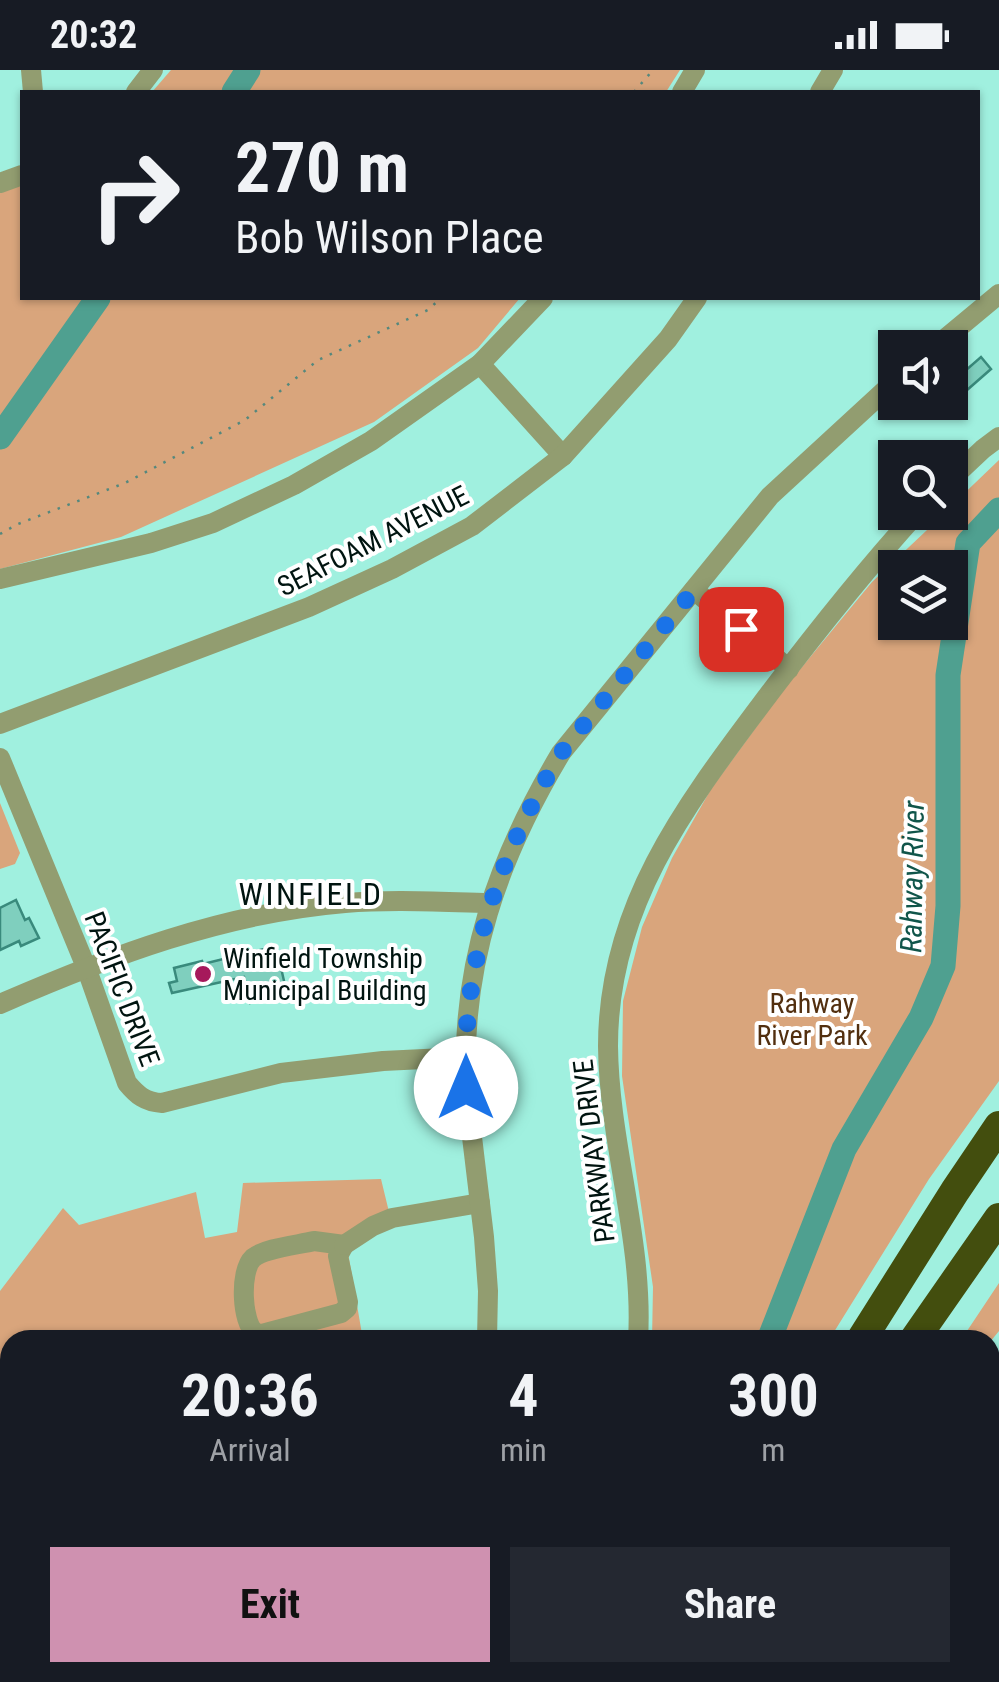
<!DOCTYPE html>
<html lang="en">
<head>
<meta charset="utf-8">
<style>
  :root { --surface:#171b24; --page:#242831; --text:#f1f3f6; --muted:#9ea1a6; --accent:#cf91b0 }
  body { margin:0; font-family:"Roboto Condensed",sans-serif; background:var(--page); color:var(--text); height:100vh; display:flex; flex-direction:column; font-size:38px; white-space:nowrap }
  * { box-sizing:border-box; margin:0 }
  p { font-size:32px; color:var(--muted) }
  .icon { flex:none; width:55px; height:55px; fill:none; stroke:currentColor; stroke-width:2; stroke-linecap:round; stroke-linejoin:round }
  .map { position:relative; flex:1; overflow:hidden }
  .details { position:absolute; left:0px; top:1260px; width:1000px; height:352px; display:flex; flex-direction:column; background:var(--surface); border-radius:30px 30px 0 0; box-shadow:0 2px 8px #0004 }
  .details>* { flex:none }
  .hud { position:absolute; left:20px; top:20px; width:960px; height:210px; border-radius:0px; box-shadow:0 2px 8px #0004; background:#171b24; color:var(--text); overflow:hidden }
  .controls { position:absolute; left:878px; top:260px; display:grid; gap:20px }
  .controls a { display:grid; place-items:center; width:90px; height:90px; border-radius:0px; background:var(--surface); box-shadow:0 2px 8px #0004; font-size:50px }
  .pin { position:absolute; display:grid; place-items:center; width:85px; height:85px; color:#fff; margin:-42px; border-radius:20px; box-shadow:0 5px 15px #0006 }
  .me { position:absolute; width:110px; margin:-55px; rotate:0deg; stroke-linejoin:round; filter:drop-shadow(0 0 8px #0008) }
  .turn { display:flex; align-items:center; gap:35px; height:210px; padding:0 50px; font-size:45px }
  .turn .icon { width:130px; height:130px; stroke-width:2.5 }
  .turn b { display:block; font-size:70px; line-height:85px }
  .eta { display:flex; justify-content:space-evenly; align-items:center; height:170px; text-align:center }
  .eta b { font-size:60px; font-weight:700; line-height:70px }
  .cta { display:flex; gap:20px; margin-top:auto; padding:20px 50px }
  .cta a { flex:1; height:115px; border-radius:0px; background:var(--accent); color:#111; font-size:40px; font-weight:700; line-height:115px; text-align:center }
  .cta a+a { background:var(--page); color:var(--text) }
  .status { display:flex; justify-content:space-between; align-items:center; height:70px; padding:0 50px; background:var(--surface); direction:ltr }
  .status svg { height:28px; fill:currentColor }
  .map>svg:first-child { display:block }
  .green { fill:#d9a57c; fill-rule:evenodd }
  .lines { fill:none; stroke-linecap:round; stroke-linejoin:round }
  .river { stroke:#4fa090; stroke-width:25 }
  .building { fill:#7fcfbe; stroke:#398a7c; stroke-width:2.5 }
  .path { stroke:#55887d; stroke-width:2.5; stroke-dasharray:2.5 8; stroke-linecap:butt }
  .minor { stroke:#929d70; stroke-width:20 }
  .highway { stroke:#434e0e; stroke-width:30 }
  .route { stroke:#1a73e8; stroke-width:18; stroke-dasharray:0 32.4 }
  .poi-dot { fill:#a6195b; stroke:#fff; stroke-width:4 }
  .labels { text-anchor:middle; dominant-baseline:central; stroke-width:8; stroke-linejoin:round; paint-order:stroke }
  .street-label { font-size:28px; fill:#001410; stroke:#fff }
  .poi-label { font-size:28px; fill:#001410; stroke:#fff; text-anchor:start }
  .park-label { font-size:28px; fill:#522f0f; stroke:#fff }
  .water-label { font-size:30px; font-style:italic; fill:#10554a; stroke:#fff }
  .quarter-label { font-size:32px; letter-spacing:2.5px; fill:#001410; stroke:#fff }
</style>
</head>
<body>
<div class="status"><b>20:32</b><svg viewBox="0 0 49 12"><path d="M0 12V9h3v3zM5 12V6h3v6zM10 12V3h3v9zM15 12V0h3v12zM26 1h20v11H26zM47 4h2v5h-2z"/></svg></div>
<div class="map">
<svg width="999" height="1612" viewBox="0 0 999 1612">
  <rect width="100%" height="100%" fill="#a0f0df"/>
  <g class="green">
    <path d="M171,0H680L666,22H152Z"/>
    <path d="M22,114V228H520L478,278L374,352L121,467L0,499V123Z"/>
    <path d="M999,390V1011L929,1109L829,1270H652L653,1217L622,1006L623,931L642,857L672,788L711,719L783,620L872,512L945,443L950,442V437ZM895,498H950V552H895Z"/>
    <path d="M0,733L20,783L15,794L0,799Z"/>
    <path d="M381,1109L389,1142L345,1165L363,1270H10V1509L0,1505V1221L63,1138L79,1155L196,1122L205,1168L237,1162L243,1113Z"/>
    <path d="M999,1213V1261L990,1272V1270H961Z"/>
    <path d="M486,1603V1602L636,1603L630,1612H480Z"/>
    <path d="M771,1603V1602L889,1603L866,1612H766Z"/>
  </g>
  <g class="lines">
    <g class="river">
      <path d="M234,22L248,0"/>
      <path d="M0,367L98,228"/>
      <path d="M769,1270L844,1079L921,948L943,896L948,836V605L968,473L999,440"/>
      <path d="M551,1612L557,1602"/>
    </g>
  </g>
  <g class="building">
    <path d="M981,287L991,299L950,335V314Z"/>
    <path d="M16,830L25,850L29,848L39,868L21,876L19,871L0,880V838Z"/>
    <path d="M276,876L287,924L250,933L244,907L172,923L169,913L177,911L174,898L202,891L203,894Z"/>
  </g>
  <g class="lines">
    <g class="path">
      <path d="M634,22L653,0"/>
      <path d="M0,464L18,454L125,413L245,350L318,290L428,240L441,228"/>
      <path d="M515,1612L523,1602"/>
    </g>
    <g class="minor">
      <path d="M31,0L33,22"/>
      <path d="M136,22L153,0"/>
      <path d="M682,22L695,0"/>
      <path d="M820,22L833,0"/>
      <path d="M0,113L22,105"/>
      <path d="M934,278L999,224"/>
      <path d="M480,294L563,386"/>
      <path d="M950,410L983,379L999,367"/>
      <path d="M0,509L151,473L213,453L294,415L371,371L480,294L543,228"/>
      <path d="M694,520L789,599"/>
      <path d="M0,654L309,537L392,499L472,456L563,386L668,269L697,228"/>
      <path d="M0,688L86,897L127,1013C137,1025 145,1032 162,1033L281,1003L383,991L465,987"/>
      <path d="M0,934C110,886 224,843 345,833C393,829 442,832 490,833"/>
      <path d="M314,1171L344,1175L338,1186L348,1232L347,1238L341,1243L262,1264C260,1264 257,1264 255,1262C242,1254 239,1201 253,1188C265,1178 298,1175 314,1171Z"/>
      <path d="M344,1175L373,1156L392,1148L480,1133"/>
      <path d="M487,1270L488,1221L484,1167L466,1017C461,893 498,788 561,683L770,426L895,311"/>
      <path d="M638,1270C644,1171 609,1075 608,976C608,834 688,732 769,624C816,562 865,500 918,442"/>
      <path d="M999,1413L996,1443L999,1459"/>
      <path d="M72,1612L73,1602"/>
      <path d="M248,1612L269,1602"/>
      <path d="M466,1612L472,1602"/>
    </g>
    <g class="highway">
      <path d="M861,1270L955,1121L999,1056"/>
      <path d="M914,1270L999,1148"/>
      <path d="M657,1612L662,1602"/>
      <path d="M707,1612L713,1602"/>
      <path d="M748,1612L753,1602"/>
    </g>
  </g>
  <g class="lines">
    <path class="route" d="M466,1018C461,894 498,788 561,683L694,520L741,559"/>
  </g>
  <circle class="poi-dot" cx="203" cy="904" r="10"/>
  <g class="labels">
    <g class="street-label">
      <text transform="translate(373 471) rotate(-27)">SEAFOAM AVENUE</text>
      <text transform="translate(122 919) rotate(69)">PACIFIC DRIVE</text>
      <text transform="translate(594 1081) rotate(-97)">PARKWAY DRIVE</text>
    </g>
    <g class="poi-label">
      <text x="223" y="888">Winfield Township<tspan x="223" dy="32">Municipal Building</tspan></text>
    </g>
    <g class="park-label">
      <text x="812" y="933">Rahway<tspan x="812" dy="32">River Park</tspan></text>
    </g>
    <g class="water-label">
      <text transform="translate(912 807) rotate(-89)">Rahway River</text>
    </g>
    <g class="quarter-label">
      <text x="311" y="824">WINFIELD</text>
    </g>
  </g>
</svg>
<div class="controls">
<a><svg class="icon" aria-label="sound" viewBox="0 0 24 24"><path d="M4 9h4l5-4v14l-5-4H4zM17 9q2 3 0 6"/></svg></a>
<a><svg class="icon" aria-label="search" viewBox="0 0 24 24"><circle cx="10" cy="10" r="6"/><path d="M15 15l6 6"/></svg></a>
<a><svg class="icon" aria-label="layers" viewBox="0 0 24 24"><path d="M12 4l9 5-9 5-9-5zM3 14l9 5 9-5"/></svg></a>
</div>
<div class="pin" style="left:741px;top:559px;background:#d93025"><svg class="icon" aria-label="arrive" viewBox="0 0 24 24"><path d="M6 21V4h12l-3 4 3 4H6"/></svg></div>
<svg class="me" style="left:466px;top:1018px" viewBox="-20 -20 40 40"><circle r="19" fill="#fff"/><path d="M0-13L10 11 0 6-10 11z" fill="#1a73e8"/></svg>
<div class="hud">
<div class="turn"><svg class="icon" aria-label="right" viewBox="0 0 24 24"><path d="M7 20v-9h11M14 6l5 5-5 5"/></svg><div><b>270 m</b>Bob Wilson Place</div></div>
</div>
<section class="details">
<div class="eta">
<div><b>20:36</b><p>Arrival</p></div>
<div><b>4</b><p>min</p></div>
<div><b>300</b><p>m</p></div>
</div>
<div class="cta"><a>Exit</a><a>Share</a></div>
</section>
</div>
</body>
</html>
